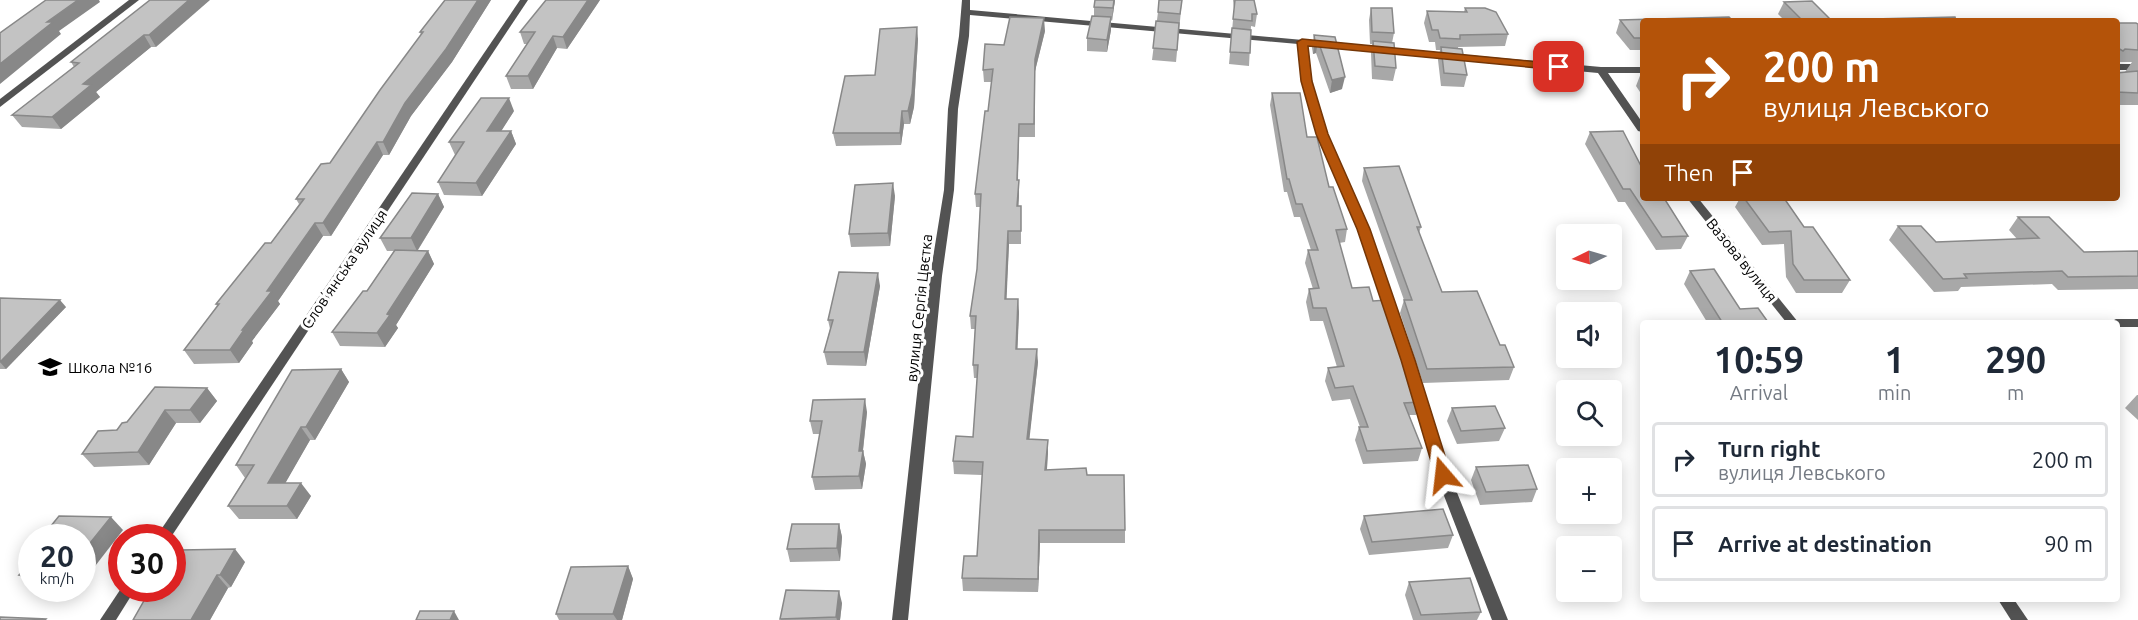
<!DOCTYPE html>
<html lang="en">
<head>
<meta charset="utf-8">
<style>
  :root { --surface:#fff; --page:#f2f2f3; --text:#1f2937; --muted:#747a83; --line:#e0e1e3 }
  body { margin:0; font-family:Ubuntu,sans-serif; background:var(--page); color:var(--text); height:100vh; display:flex; flex-direction:column; font-size:22px; white-space:nowrap }
  * { box-sizing:border-box; margin:0 }
  p { font-size:20px; color:var(--muted) }
  .icon { flex:none; width:33px; height:33px; fill:none; stroke:currentColor; stroke-width:2; stroke-linecap:round; stroke-linejoin:round }
  .map { position:relative; flex:1; overflow:hidden }
  .panel { position:absolute; left:1640px; top:320px; width:480px; height:282px; display:flex; flex-direction:column; background:var(--surface); border-radius:6px; box-shadow:0 3px 15px #0003 }
  .panel>* { flex:none }
  .hud { position:absolute; left:1640px; top:18px; width:480px; height:183px; border-radius:6px; box-shadow:0 3px 15px #0003; background:#b45309; color:#fff; overflow:hidden }
  .needle { width:39px; rotate:265deg }
  .buttons { position:absolute; left:1556px; top:224px; display:grid; gap:12px }
  .buttons a { display:grid; place-items:center; width:66px; height:66px; border-radius:6px; background:var(--surface); box-shadow:0 3px 15px #0003; font-size:30px }
  .speed { position:absolute; left:18px; top:524px; display:flex; gap:12px; font-size:30px; font-weight:700; text-align:center }
  .speed>* { display:grid; place-content:center; width:78px; height:78px; border-radius:50%; background:var(--surface); box-shadow:0 3px 15px #0003; line-height:1 }
  .speed small { font-size:15px; font-weight:400 }
  .speed .limit { border:9px solid #d22; background:#fff; color:#111 }
  .pin { position:absolute; display:grid; place-items:center; width:51px; height:51px; color:#fff; margin:-26px; border-radius:12px; box-shadow:0 3px 9px #0006 }
  .me { position:absolute; width:66px; margin:-33px; rotate:343deg; stroke-linejoin:round; filter:drop-shadow(0 0 4px #0008) }
  .turn { display:flex; align-items:center; gap:21px; height:126px; padding:0 24px; font-size:27px }
  .turn .icon { width:78px; height:78px; stroke-width:2.5 }
  .turn b { display:block; font-size:42px; line-height:51px }
  .then { display:flex; align-items:center; height:57px; padding:0 24px; background:#0003; gap:12px; font-size:22px }
  .eta { display:flex; justify-content:space-evenly; align-items:center; height:102px; text-align:center }
  .eta b { font-size:36px; font-weight:600; line-height:42px }
  ul { padding:0; list-style:none }
  li { display:flex; align-items:center; gap:18px; height:75px; margin:0 12px 9px; padding:0 12px; border:3px solid var(--line); border-radius:6px }
  li div { flex:1 }
  li b { display:block; font-size:22px }
  li em { font-style:normal }
  .map>svg:first-child { display:block }
  .lines { fill:none; stroke-linecap:round; stroke-linejoin:round }
  .minor { fill:#535353; fill-rule:evenodd }
  .wall { fill:#a8a8a8 }
  .shaded-wall { fill:#888 }
  .building { fill:#c3c3c3; stroke:#888; stroke-width:1.5 }
  .route { fill:#b45309; stroke:#753606; stroke-width:1.5 }
  .labels { text-anchor:middle; dominant-baseline:central; stroke-width:6; stroke-linejoin:round; paint-order:stroke }
  .street-label { font-size:15px; fill:#000; stroke:#fff }
  .poi-label { font-size:15px; fill:#000; stroke:#fff; text-anchor:start }
</style>
</head>
<body>
<div class="map">
<svg width="2138" height="620" viewBox="0 0 2138 620">
  <rect width="100%" height="100%" fill="#fff"/>
  <g class="lines">
    <g class="minor">
      <path d="M129,0H139L0,107V99Z"/>
      <path d="M520,0H528L171,537H156Z"/>
      <path d="M962,0H970V10L1601,67H1642V73H1608L1642,122V132L1638,131L1598,73L1307,45L1311,81L1327,134L1369,229L1414,360L1450,475L1508,620H1492L1436,475L1402,360L1357,229L1317,134L1301,81L1298,44L970,15L969,36L958,109L954,190L942,276L908,620H892L930,276L944,190L948,109L959,36Z"/>
      <rect x="2116" y="64" width="22" height="6"/>
      <path d="M1687,198H1698L1798,322H1786Z"/>
      <path d="M2116,319H2138V327H2116V322H2110Z"/>
      <path d="M122,587L136,588L116,620H100Z"/>
      <path d="M1997,598H2013L2028,620H2011Z"/>
    </g>
  </g>
  <g class="wall">
    <path d="M150,0L156,47H151L96,92L100,97L61,129L22,127L12,115L74,67L71,62Z"/>
    <path d="M445,0H491L452,62L411,116L389,155H383L331,236H323L278,301L280,304L252,341L253,343L239,363L194,364L184,350L217,306L216,304L271,243L299,204L296,199L330,163L421,35L420,32Z"/>
    <path d="M600,0L567,49L557,48L533,89H511L506,76L527,44H524L520,32Z"/>
    <path d="M1095,0H1115L1112,21L1111,20V30L1107,52L1087,51V38L1094,16V7Z"/>
    <path d="M1182,0L1176,62L1152,60L1158,12Z"/>
    <path d="M1233,0H1254L1257,14L1255,27L1251,26L1249,66L1229,64L1234,9Z"/>
    <path d="M1784,2L1831,20L1785,21L1778,14Z"/>
    <path d="M1371,8L1394,33L1392,43L1396,68L1393,81L1372,79L1371,53L1372,44H1370L1369,20Z"/>
    <path d="M1465,8L1508,34L1505,46L1458,47V49L1467,75L1464,87L1441,86L1438,60L1440,50H1436L1435,42H1429L1424,23L1427,11L1464,12Z"/>
    <path d="M1620,20L1642,21V50H1630L1616,33Z"/>
    <path d="M2116,23L2138,24V105H2116V73L2125,72L2132,62H2116Z"/>
    <path d="M1045,31L1035,71V137H1019L1018,180L1019,193L1018,206H1021V244H1009L1006,299L1019,312L1017,349L1038,362L1029,439L1048,440L1047,470L1087,475L1125,530V543H1040L1038,592L963,591L962,578L977,556L982,475L954,474L953,461L973,437L977,378H974L973,365L975,329H971L970,316L977,269L980,207H976L975,194L988,111L992,82H984L983,70L1004,45Z"/>
    <path d="M1314,35L1335,37L1342,89L1330,93L1316,53L1313,54L1312,48Z"/>
    <path d="M918,39L914,107L910,124H904L901,145L836,146L833,133L875,75Z"/>
    <path d="M1641,73H1642V95L1636,86Z"/>
    <path d="M1272,93L1307,137L1347,229L1345,242L1339,243L1352,288L1373,301L1410,370L1409,374L1420,402L1416,415H1409L1422,448L1418,461L1363,464L1355,440L1359,427H1360L1350,399L1332,401L1325,381L1328,368L1337,367L1323,321H1310L1306,302L1309,289H1313L1305,263L1308,250H1311L1300,217H1294L1287,192H1284L1270,105Z"/>
    <path d="M514,111L501,131H511L516,144L482,196L444,195L438,182L456,155H455L449,142Z"/>
    <path d="M1590,132L1642,198L1688,236L1681,249L1656,250L1625,202H1618L1585,144Z"/>
    <path d="M1364,168L1421,227L1419,233L1442,292L1500,345L1514,367L1509,380L1423,383L1400,313L1404,300L1362,181Z"/>
    <path d="M438,194L444,207L418,250L428,251L434,264L396,325L398,328L385,347L340,346L332,332L367,291L394,251H387L380,238Z"/>
    <path d="M895,196L890,246L851,247L849,234Z"/>
    <path d="M1740,198H1784L1804,227L1850,280L1842,293H1796L1786,277L1784,244L1762,245L1735,207Z"/>
    <path d="M2018,217L2084,252L2138,251V289L2058,290L2052,284L1961,287L1958,291L1934,292L1889,240L1898,226L1936,242L2017,239L2009,230Z"/>
    <path d="M1690,271L1740,309L1768,322H1707L1684,284Z"/>
    <path d="M880,286L866,366L827,365L824,352L830,329L828,320Z"/>
    <path d="M0,298L66,307L6,369H0Z"/>
    <path d="M341,369L349,382L315,440H310L285,483L311,496L297,519H239L228,506L245,478L236,465Z"/>
    <path d="M207,388L217,401L200,423H176L149,465L94,467L82,454L127,422Z"/>
    <path d="M2137,395H2138V420L2125,408Z"/>
    <path d="M1452,408L1505,428L1499,441L1457,444L1447,421Z"/>
    <path d="M867,412L863,451L866,464L862,489L815,490L812,477L820,434H813L810,421Z"/>
    <path d="M1476,467L1537,489L1532,502L1480,505L1471,480Z"/>
    <path d="M1364,516L1453,535L1448,548L1369,555L1360,529Z"/>
    <path d="M839,524L842,537L840,561L790,562L787,549Z"/>
    <path d="M32,559V587L19,575Z"/>
    <path d="M245,562L231,587L228,588L210,620H133L153,592Z"/>
    <path d="M628,566L633,579L622,620H559L556,614Z"/>
    <path d="M1409,582L1481,612L1477,620H1413L1405,595Z"/>
    <path d="M43,588H79L77,590Z"/>
    <path d="M842,603L840,620H781L780,619Z"/>
  </g>
  <g class="shaded-wall">
    <path d="M78,0H99L100,2L59,31L61,34L0,84V64L47,22Z"/>
    <path d="M189,0H210L156,47L149,35Z"/>
    <path d="M478,0H491L452,62L411,116L389,155L383,142L405,103Z"/>
    <path d="M588,0H600L567,49L563,37Z"/>
    <path d="M1114,0H1115L1112,21L1113,8Z"/>
    <path d="M1111,17V30L1107,52V40Z"/>
    <path d="M1044,18L1045,31L1035,71V137V59Z"/>
    <path d="M917,27L918,39L914,107L910,124L908,111Z"/>
    <path d="M144,35L151,47L96,92L100,97L61,129L52,117L83,84Z"/>
    <path d="M553,36L557,48L533,89L528,76Z"/>
    <path d="M1315,41H1318L1316,53L1313,54Z"/>
    <path d="M1345,77L1342,89L1330,93L1332,80Z"/>
    <path d="M509,98L514,111L493,144L487,131Z"/>
    <path d="M902,111L904,124L901,145L900,133Z"/>
    <path d="M1019,124V137L1017,193V180Z"/>
    <path d="M511,131L516,144L482,196L476,183Z"/>
    <path d="M377,142L383,155L331,236L323,223Z"/>
    <path d="M1019,180V193L1018,219L1017,206Z"/>
    <path d="M893,183L895,196L890,246L888,233Z"/>
    <path d="M438,194L444,207L417,251L411,238Z"/>
    <path d="M315,223L323,236L278,301L280,304L252,341L253,343L239,363L230,350L242,330L267,291Z"/>
    <path d="M1008,231L1009,244L1006,312L1005,299Z"/>
    <path d="M428,251L434,264L396,325L398,328L385,347L377,333L387,314Z"/>
    <path d="M878,273L880,286L866,366L864,352Z"/>
    <path d="M1018,299L1019,312L1017,362L1016,349Z"/>
    <path d="M60,300L66,307L6,369L0,362Z"/>
    <path d="M1037,349L1038,362L1028,452L1027,439Z"/>
    <path d="M341,369L349,382L315,440L306,427Z"/>
    <path d="M207,388L217,401L200,423L190,410Z"/>
    <path d="M865,399L867,412L862,458L863,451L866,464L862,489L859,476V451Z"/>
    <path d="M165,410L176,423L149,465L138,452Z"/>
    <path d="M301,427L310,440L278,496L268,483Z"/>
    <path d="M1048,440V453L1046,483L1045,470Z"/>
    <path d="M301,483L311,496L297,519L287,506Z"/>
    <path d="M111,517L123,530L82,583V553Z"/>
    <path d="M839,524L842,537L840,561L837,548Z"/>
    <path d="M1039,530L1040,543L1038,592V579Z"/>
    <path d="M235,549L245,562L231,587L220,575Z"/>
    <path d="M628,566L633,579L622,620H617L613,614Z"/>
    <path d="M217,575L228,588L210,620H191Z"/>
    <path d="M839,591L842,603L840,620H837L836,617Z"/>
    <path d="M454,611L459,620H450Z"/>
  </g>
  <g class="building">
    <path d="M46,0H78L47,22H53L0,64V33Z"/>
    <path d="M150,0H189L149,35H144L83,84L91,85L52,117L12,115L79,63L71,62Z"/>
    <path d="M445,0H478L446,49L405,103L383,142H377L323,223H315L267,291H272L242,330H244L230,350H184L219,304H216L265,243H271L304,199H296L321,164L330,163L380,90L423,32H420Z"/>
    <path d="M546,0H588L563,37L553,36L528,76H506L535,32H520Z"/>
    <path d="M1095,0H1114L1113,8L1094,7Z"/>
    <path d="M1159,0H1182L1180,14L1158,12Z"/>
    <path d="M1235,0H1254L1257,14H1252V21L1233,19Z"/>
    <path d="M1812,1L1831,20L1955,17L1956,21H1782L1802,20L1784,2Z"/>
    <path d="M1371,8H1392L1394,33L1372,32Z"/>
    <path d="M1465,8H1485L1496,12L1508,34L1460,35V39L1440,38L1438,30H1432L1427,11L1467,12Z"/>
    <path d="M1092,16L1111,17L1107,40L1087,38Z"/>
    <path d="M1010,17L1044,18L1035,59L1034,124H1019L1017,180H1019L1017,206H1021V231H1008L1005,299H1018L1016,349H1037L1027,439L1048,440L1045,470L1086,468L1087,475H1124L1125,530H1039L1038,579L962,578L964,556H977L983,462L953,461L956,436L973,437L978,365H973L976,316H970L977,269L981,194H975L985,111H988L993,69L983,70L985,44L1004,45Z"/>
    <path d="M1729,17L1733,21H1642V38H1634L1620,20Z"/>
    <path d="M1156,21L1179,23L1177,50L1153,48Z"/>
    <path d="M2116,23H2136L2138,24V50L2125,49L2123,51L2116,47Z"/>
    <path d="M917,27L912,94L908,111H902L900,133H833L845,76L875,75L880,29Z"/>
    <path d="M1232,28L1251,30L1250,53L1230,52Z"/>
    <path d="M1314,35L1335,37L1345,77L1332,80L1318,41H1315Z"/>
    <path d="M1373,41L1394,43L1396,68L1375,66Z"/>
    <path d="M1441,47L1462,49L1467,75L1444,73Z"/>
    <path d="M2138,71V93L2116,92V73Z"/>
    <path d="M1272,93H1300L1307,137H1317L1329,187H1333L1347,229L1336,230L1352,288L1369,287L1373,301L1387,300L1404,347L1410,370H1408L1420,402L1404,403L1422,448L1367,451L1359,427H1368L1353,386L1335,388L1328,368L1344,366L1326,308H1313L1309,289L1319,288L1308,250H1318L1302,204H1296L1289,179H1287Z"/>
    <path d="M481,98H509L487,131H511L476,183L438,182L464,142H449Z"/>
    <path d="M1623,131L1642,168V198H1664L1688,236L1662,237L1630,189H1623L1590,132Z"/>
    <path d="M1399,166L1421,227H1417L1442,292L1477,291L1500,345H1505L1514,367L1427,369L1404,300H1412L1364,168Z"/>
    <path d="M893,183L888,233L849,234L855,185Z"/>
    <path d="M412,193L438,194L411,238H380Z"/>
    <path d="M1744,198H1784L1804,227H1813L1850,280H1804L1793,264L1791,231L1769,232Z"/>
    <path d="M2018,217H2049L2084,252L2138,251V276L2068,277L2062,271L1964,274L1967,278L1943,279L1898,226H1921L1936,242L2039,238Z"/>
    <path d="M395,250L428,251L387,314L390,315L377,333L332,332L363,291H367Z"/>
    <path d="M1714,269L1740,309L1758,308L1768,322H1722L1690,271Z"/>
    <path d="M839,272L878,273L864,352H824L833,320H828Z"/>
    <path d="M0,298L60,300L0,362Z"/>
    <path d="M341,369L306,427H301L268,483H301L287,506H228L254,465H236L292,370Z"/>
    <path d="M155,387L207,388L190,410H165L138,452L82,454L98,431L117,430L122,423L127,422Z"/>
    <path d="M865,399L859,451H863L859,476L812,477L822,421H810L813,400Z"/>
    <path d="M1495,406L1505,428L1461,431L1452,408Z"/>
    <path d="M1528,465L1537,489L1486,492L1476,467Z"/>
    <path d="M1443,509L1453,535L1372,542L1364,516Z"/>
    <path d="M59,516L111,517L82,553V537H42Z"/>
    <path d="M792,524H839L837,548L787,549Z"/>
    <path d="M235,549L220,575H217L191,620H133L149,592H153L155,588H172V561L180,550Z"/>
    <path d="M32,559V575H19Z"/>
    <path d="M628,566L613,614H556L571,567Z"/>
    <path d="M1470,578L1481,612L1421,615L1409,582Z"/>
    <path d="M786,590L839,591L836,617L780,619Z"/>
    <path d="M420,611H454L450,620H416Z"/>
    <path d="M0,617L46,619L45,620H0Z"/>
  </g>
  <path class="route" d="M1302,39L1559,64L1565,67L1559,70L1308,46L1312,81L1328,134L1370,229L1415,360L1451,475L1449,480L1443,481L1437,480L1435,475L1401,360L1357,229L1316,134L1301,81L1297,42Z"/>
  <defs>
    <g id="school-bare" transform="scale(1.8)"><path d="M0-5L7-2L0 1L-7-2ZM-4 1L0 2.5L4 1V4Q0 6-4 4Z" fill="#000" stroke="#fff" stroke-width="2.5" paint-order="stroke"/></g>
  </defs>
  <g fill-rule="evenodd">
    <use href="#school-bare" x="50" y="367"/>
  </g>
  <g class="labels">
    <g class="street-label">
      <text transform="translate(1742 260) rotate(51)">Вазова вулиця</text>
      <text transform="translate(344 269) rotate(-56)">Словʼянська вулиця</text>
      <text transform="translate(919 308) rotate(-84)">вулиця Сергія Цвєтка</text>
    </g>
    <g class="poi-label">
      <text x="68" y="367">Школа №16</text>
    </g>
  </g>
</svg>
<div class="buttons">
<a><svg class="needle" viewBox="-14 -14 28 28"><path d="M0-13l5 13h-10z" fill="#e53935"/><path d="M0 13l5-13h-10z" fill="#747a83"/></svg></a>
<a><svg class="icon" aria-label="sound" viewBox="0 0 24 24"><path d="M4 9h4l5-4v14l-5-4H4zM17 9q2 3 0 6"/></svg></a>
<a><svg class="icon" aria-label="search" viewBox="0 0 24 24"><circle cx="10" cy="10" r="6"/><path d="M15 15l6 6"/></svg></a>
<a>+</a>
<a>−</a>
</div>
<div class="speed"><div>20<small>km/h</small></div><div class="limit">30</div></div>
<div class="pin" style="left:1559px;top:67px;background:#d93025"><svg class="icon" aria-label="arrive" viewBox="0 0 24 24"><path d="M6 21V4h12l-3 4 3 4H6"/></svg></div>
<svg class="me" style="left:1443px;top:475px" viewBox="-20 -20 40 40"><path d="M0-17L14 15 0 8-14 15z" fill="#b45309" stroke="#fff" stroke-width="4"/></svg>
<div class="hud">
<div class="turn"><svg class="icon" aria-label="right" viewBox="0 0 24 24"><path d="M7 20v-9h11M14 6l5 5-5 5"/></svg><div><b>200 m</b>вулиця Левського</div></div>
<div class="then">Then<svg class="icon" aria-label="arrive" viewBox="0 0 24 24"><path d="M6 21V4h12l-3 4 3 4H6"/></svg></div>
</div>
<section class="panel">
<div class="eta">
<div><b>10:59</b><p>Arrival</p></div>
<div><b>1</b><p>min</p></div>
<div><b>290</b><p>m</p></div>
</div>
<ul>
<li><svg class="icon" aria-label="right" viewBox="0 0 24 24"><path d="M7 20v-9h11M14 6l5 5-5 5"/></svg><div><b>Turn right</b><p>вулиця Левського</p></div><em>200 m</em></li>
<li><svg class="icon" aria-label="arrive" viewBox="0 0 24 24"><path d="M6 21V4h12l-3 4 3 4H6"/></svg><div><b>Arrive at destination</b></div><em>90 m</em></li>
</ul>
</section>
</div>
</body>
</html>
